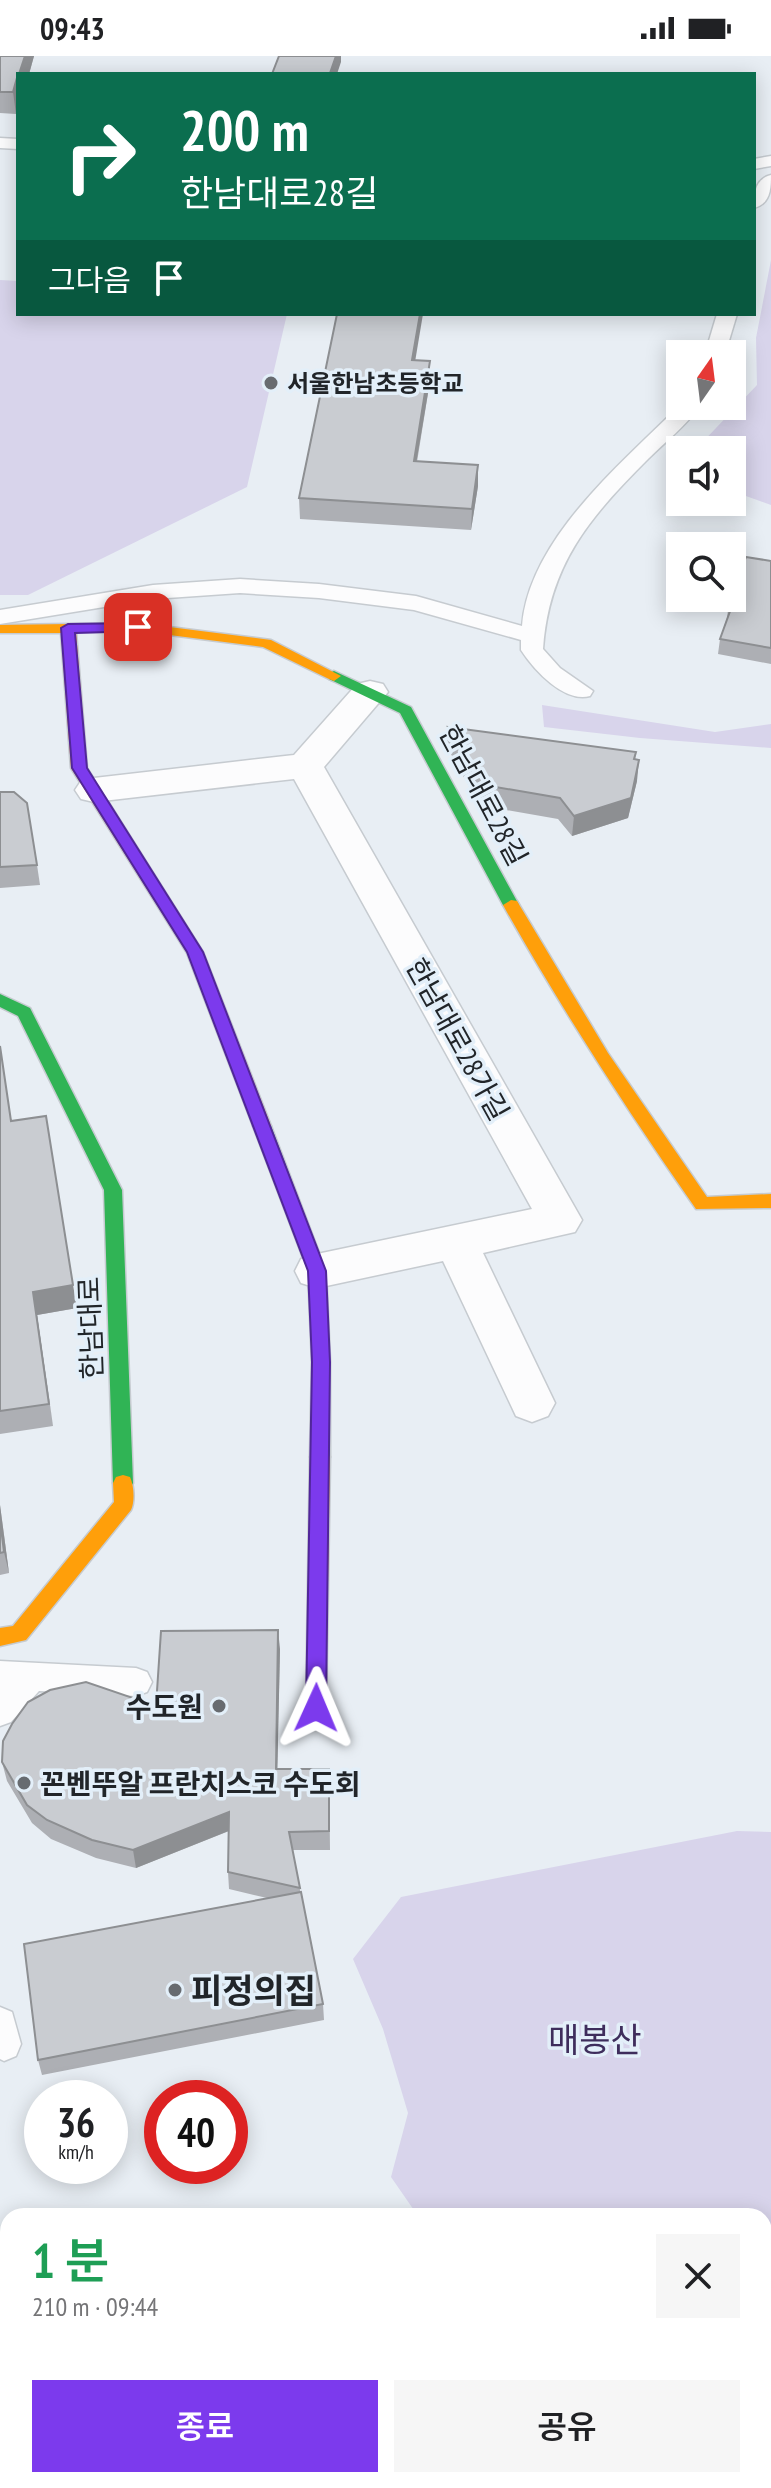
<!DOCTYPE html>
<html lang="ko">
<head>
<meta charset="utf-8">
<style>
  :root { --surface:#fff; --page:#f6f6f6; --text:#202124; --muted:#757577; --accent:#7c3aed }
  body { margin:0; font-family:"PT Sans Narrow","Noto Sans KR",sans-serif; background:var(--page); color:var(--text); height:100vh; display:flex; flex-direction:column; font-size:30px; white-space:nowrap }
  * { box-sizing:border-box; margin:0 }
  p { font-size:26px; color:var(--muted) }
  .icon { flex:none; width:44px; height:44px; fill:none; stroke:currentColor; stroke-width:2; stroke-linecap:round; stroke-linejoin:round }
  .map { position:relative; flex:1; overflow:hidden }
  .sheet { position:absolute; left:0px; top:2152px; width:772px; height:280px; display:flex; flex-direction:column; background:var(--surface); border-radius:24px 24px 0 0; box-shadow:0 4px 20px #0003 }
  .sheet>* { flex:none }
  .banner { position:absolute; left:16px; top:16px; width:740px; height:244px; border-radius:0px; box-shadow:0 4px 20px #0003; background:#0b6e4f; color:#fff; overflow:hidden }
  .needle { width:52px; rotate:14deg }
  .fabs { position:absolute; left:666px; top:284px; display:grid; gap:16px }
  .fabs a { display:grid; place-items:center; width:80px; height:80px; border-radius:0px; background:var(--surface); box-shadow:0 4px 20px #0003; font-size:40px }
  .speed { position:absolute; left:24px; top:2024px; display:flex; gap:16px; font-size:40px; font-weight:700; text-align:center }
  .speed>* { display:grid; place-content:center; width:104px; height:104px; border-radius:50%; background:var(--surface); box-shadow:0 4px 20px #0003; line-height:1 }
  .speed small { font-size:20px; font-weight:400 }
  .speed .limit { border:12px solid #d22; background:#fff; color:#111 }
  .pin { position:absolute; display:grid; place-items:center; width:68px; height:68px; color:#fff; margin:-34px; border-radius:16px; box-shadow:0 4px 12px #0006 }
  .me { position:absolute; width:88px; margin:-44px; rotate:1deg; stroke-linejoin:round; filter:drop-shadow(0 0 6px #0008) }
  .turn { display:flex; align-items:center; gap:28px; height:168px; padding:0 32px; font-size:36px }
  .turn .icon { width:104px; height:104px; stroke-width:2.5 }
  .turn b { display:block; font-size:56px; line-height:68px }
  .then { display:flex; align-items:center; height:76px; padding:0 32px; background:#0003; gap:16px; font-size:30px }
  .round { display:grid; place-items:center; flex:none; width:84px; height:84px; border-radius:0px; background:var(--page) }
  .summary { display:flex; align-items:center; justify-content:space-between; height:136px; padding:0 32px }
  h1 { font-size:48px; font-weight:600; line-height:60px; color:#1e9e55 }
  .action { display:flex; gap:16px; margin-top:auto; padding:16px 32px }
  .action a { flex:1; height:92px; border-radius:0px; background:var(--accent); color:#fff; font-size:32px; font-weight:600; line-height:92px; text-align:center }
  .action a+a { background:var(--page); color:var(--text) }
  .status { display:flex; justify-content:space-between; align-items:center; height:56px; padding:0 40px; background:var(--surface); direction:ltr }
  .status svg { height:22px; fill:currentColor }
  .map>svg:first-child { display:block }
  .green { fill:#d8d4eb }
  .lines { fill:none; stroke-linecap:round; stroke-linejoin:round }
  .lane-casing { stroke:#c6cbd0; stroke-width:3 }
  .street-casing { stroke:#c6cbd0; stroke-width:3 }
  .fast-casing { stroke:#c6cbd0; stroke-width:3 }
  .slow-casing { stroke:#c6cbd0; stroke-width:3 }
  .lane { fill:#fcfcfd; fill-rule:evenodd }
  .street { fill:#fcfcfd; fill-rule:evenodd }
  .fast { fill:#30b455; fill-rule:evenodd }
  .slow { fill:#ff9f0a; fill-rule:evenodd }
  .wall { fill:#adafb4 }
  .shaded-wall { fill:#8d8f92 }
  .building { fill:#c9ccd1; stroke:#8d8f92; stroke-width:2 }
  .route { fill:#7c3aed; stroke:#51269a; stroke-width:2 }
  .poi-dot { fill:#676b70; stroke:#e3eff9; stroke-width:3 }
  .labels { text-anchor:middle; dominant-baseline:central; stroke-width:7; stroke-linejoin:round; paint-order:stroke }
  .far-poi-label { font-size:24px; font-weight:bold; fill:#212529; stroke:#e3eff9; text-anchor:start }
  .street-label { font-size:28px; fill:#212529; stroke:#e3eff9 }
  .poi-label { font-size:28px; font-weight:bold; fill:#212529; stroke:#e3eff9; text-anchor:end }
  .near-poi-label { font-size:34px; font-weight:bold; fill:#212529; stroke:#e3eff9; text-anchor:start }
  .near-park-label { font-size:34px; fill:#3e2d5c; stroke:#e3eff9 }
</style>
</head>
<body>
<div class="status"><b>09:43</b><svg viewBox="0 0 49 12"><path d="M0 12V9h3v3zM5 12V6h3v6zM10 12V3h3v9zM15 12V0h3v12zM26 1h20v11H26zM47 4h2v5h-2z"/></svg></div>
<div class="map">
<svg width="771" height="2432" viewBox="0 0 771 2432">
  <rect width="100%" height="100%" fill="#e8eef4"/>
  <g class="green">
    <path d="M771,204V449L732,435V394H695L757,329L756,282Z"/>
    <path d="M0,224L18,225V258H287L247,431L28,539H0Z"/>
    <path d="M542,649L715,676L771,668V692L640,682L544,671Z"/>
    <path d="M737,1775L771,1776V2432H581L573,2424H764V2160H418L391,2121L408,2057L383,1973L353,1903L401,1841Z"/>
  </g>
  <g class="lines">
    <g class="lane-casing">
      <g id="lane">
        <path d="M0,82L18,83V93L0,92Z"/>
        <path d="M771,100V110L754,113V103Z"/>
        <path d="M771,119C771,133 770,148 754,152C754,137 755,123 771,119Z"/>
        <path d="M717,258H737L725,298H705Z"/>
        <path d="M680,349L700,350C686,370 665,386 648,403C590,461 549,508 543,593L560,612L593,635L590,640C564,647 534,614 521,594V584L414,554L319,542L240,537L153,543L0,568V554L153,529L240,523L319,528L416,540L522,570C529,483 622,407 680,349Z"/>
        <path d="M0,1605L136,1612L147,1616L152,1626L147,1636L136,1640L39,1635L11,1666L0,1670Z"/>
        <path d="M0,1951L12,1956L21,1988L16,2000L4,2005L0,2003Z"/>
      </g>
    </g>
    <g class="street-casing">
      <path id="street" d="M370,625L383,628L388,636L324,711L582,1164L575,1176L483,1197L555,1347L548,1360L532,1366L516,1360L443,1205L317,1232L301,1227L295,1215L301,1203L317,1198L532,1153L294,723L94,746L81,743L75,734L81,725L94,722L294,699L357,628Z"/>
    </g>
    <g class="fast-casing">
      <g id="fast">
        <path d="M334,615L411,651L519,849L517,853L511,854L503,849L400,657L329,623V617Z"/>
        <path d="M0,938L30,952L122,1134L133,1427L130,1433L123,1435L116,1433L113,1427L104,1134L18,960L0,951Z"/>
        <path d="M262,1064L271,1070L326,1215L330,1306V1401L327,1407L320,1409L313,1407L310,1401L312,1306L308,1215L253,1070Z"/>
      </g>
    </g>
    <g class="slow-casing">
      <g id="slow">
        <path d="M138,567L271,584L341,620L334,625L329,623L263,591L138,575L76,576L87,712L203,896L271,1070L262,1076L253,1070L187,897L71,712L61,577H0V569Z"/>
        <path d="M511,844L517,845L608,997L707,1141L771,1138V1152L696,1153C627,1054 562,954 503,849Z"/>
        <path d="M320,1393L327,1395L330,1401L326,1652L323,1658L316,1661L309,1658L306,1652L310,1401L313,1395Z"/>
        <path d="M123,1419L130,1421C134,1430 135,1445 131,1454L26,1584L0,1590V1572L13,1570L114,1446L113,1427L116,1421Z"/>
      </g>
    </g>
    <use href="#lane" class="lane"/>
    <use href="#street" class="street"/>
    <use href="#fast" class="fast"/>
    <use href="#slow" class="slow"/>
  </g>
  <g class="wall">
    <path d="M0,0H34L29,18H18V50L16,58L0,57Z"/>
    <path d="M415,304L430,305V325L417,406L478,409V430L471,474L300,463L299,442Z"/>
    <path d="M771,505V608L718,598L720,583L727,562L729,546Z"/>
    <path d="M448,671L636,696L635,704L637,725L628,762L572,780L558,763L483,750L484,742L476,741V735L471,734L447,691Z"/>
    <path d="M0,736L37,809L40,829L0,832Z"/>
    <path d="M0,990L11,1065L77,1252L37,1259L53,1370L0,1378Z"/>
    <path d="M0,1449L9,1517L0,1519Z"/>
    <path d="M280,1593L277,1713H329L330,1794H292L323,1948L324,1964L42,2019L38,2004L267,1842L229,1833L228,1816L229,1775L136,1812L96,1802L51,1783L32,1767L7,1725L2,1706L156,1650Z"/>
  </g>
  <g class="shaded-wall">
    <path d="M25,0H34L29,18H19Z"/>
    <path d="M336,0H341V6L337,18H330Z"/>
    <path d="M18,21V50L16,58L13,36Z"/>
    <path d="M420,258H423L412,324V304Z"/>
    <path d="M430,305V325L413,426L414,405Z"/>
    <path d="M478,409V430L471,474L472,453Z"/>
    <path d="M639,704L637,725L628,762L572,780L574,760Z"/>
    <path d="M73,1229L77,1252L37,1259L53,1370L33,1236Z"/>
    <path d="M0,1449L9,1517L4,1496L0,1464Z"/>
    <path d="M278,1574L280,1593L277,1732L276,1713Z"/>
    <path d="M229,1756L231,1774L136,1812L133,1794Z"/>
  </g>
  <g class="building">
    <path d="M0,0H25L19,18H18L13,36H0Z"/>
    <path d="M279,0H336L330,17L341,18H272Z"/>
    <path d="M337,258H420L412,304L430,305L414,405L478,409L472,453L299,442Z"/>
    <path d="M746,501L771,505V592L720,583L733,547L729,546L730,542H732V538Z"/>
    <path d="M448,671L636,696L634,703L639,704L631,742L574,760L560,742L484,729L487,721L476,720L478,714L471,713Z"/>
    <path d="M0,736H14L27,747L37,809L0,811Z"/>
    <path d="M0,990L11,1065L46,1060L73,1229L33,1236L49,1348L0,1355Z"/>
    <path d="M0,1464L4,1496L0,1497Z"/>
    <path d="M278,1574L276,1713H329V1775L289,1776L300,1832L228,1816L229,1756L133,1794L92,1784L47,1764L27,1749L2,1706L3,1685L12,1668L28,1646L50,1634L86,1626L156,1650L161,1575Z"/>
    <path d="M301,1836L323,1948L38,2004L24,1888Z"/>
  </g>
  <path class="route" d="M138,567L145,571L143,575L75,577L87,712L203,896L326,1215L330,1306L326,1652L323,1658L316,1661L309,1658L306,1652L312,1306L308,1215L187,896L72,712L61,572L68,568Z"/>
  <g class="poi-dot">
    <circle cx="271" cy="327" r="8"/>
    <circle cx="219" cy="1650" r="8"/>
    <circle cx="24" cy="1727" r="8"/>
    <circle cx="175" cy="1934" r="8"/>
  </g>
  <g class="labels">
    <g class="far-poi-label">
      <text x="287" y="327">서울한남초등학교</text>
    </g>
    <g class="street-label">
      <text transform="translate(484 739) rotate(62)">한남대로28길</text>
      <text transform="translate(458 983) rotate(61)">한남대로28가길</text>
      <text transform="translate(90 1272) rotate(-92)">한남대로</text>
    </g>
    <g class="poi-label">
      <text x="203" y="1650">수도원</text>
      <text x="40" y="1727" text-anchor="start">꼰벤뚜알 프란치스코 수도회</text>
    </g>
    <g class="near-poi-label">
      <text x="191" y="1934">피정의집</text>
    </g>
    <g class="near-park-label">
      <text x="595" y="1983">매봉산</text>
    </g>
  </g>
</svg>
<div class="fabs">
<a><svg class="needle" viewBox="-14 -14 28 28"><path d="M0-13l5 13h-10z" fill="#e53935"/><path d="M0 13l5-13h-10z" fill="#757577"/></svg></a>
<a><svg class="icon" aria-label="sound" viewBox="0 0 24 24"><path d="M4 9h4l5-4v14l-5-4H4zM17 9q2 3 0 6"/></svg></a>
<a><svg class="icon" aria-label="search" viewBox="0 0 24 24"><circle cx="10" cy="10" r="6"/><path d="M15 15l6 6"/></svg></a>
</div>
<div class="speed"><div>36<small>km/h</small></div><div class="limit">40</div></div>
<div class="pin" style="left:138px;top:571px;background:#d93025"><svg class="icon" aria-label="arrive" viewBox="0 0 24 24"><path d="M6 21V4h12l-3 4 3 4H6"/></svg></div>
<svg class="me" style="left:316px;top:1652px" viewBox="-20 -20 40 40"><path d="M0-17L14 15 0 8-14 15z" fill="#7c3aed" stroke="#fff" stroke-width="4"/></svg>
<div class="banner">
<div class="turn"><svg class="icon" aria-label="right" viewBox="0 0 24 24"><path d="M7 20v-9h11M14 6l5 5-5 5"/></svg><div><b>200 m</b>한남대로28길</div></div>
<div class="then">그다음<svg class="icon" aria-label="arrive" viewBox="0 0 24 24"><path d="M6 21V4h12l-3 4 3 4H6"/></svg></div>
</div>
<section class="sheet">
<div class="summary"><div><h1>1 분</h1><p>210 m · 09:44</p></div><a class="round"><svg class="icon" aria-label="close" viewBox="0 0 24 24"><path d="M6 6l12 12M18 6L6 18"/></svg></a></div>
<div class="action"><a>종료</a><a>공유</a></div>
</section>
</div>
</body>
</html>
